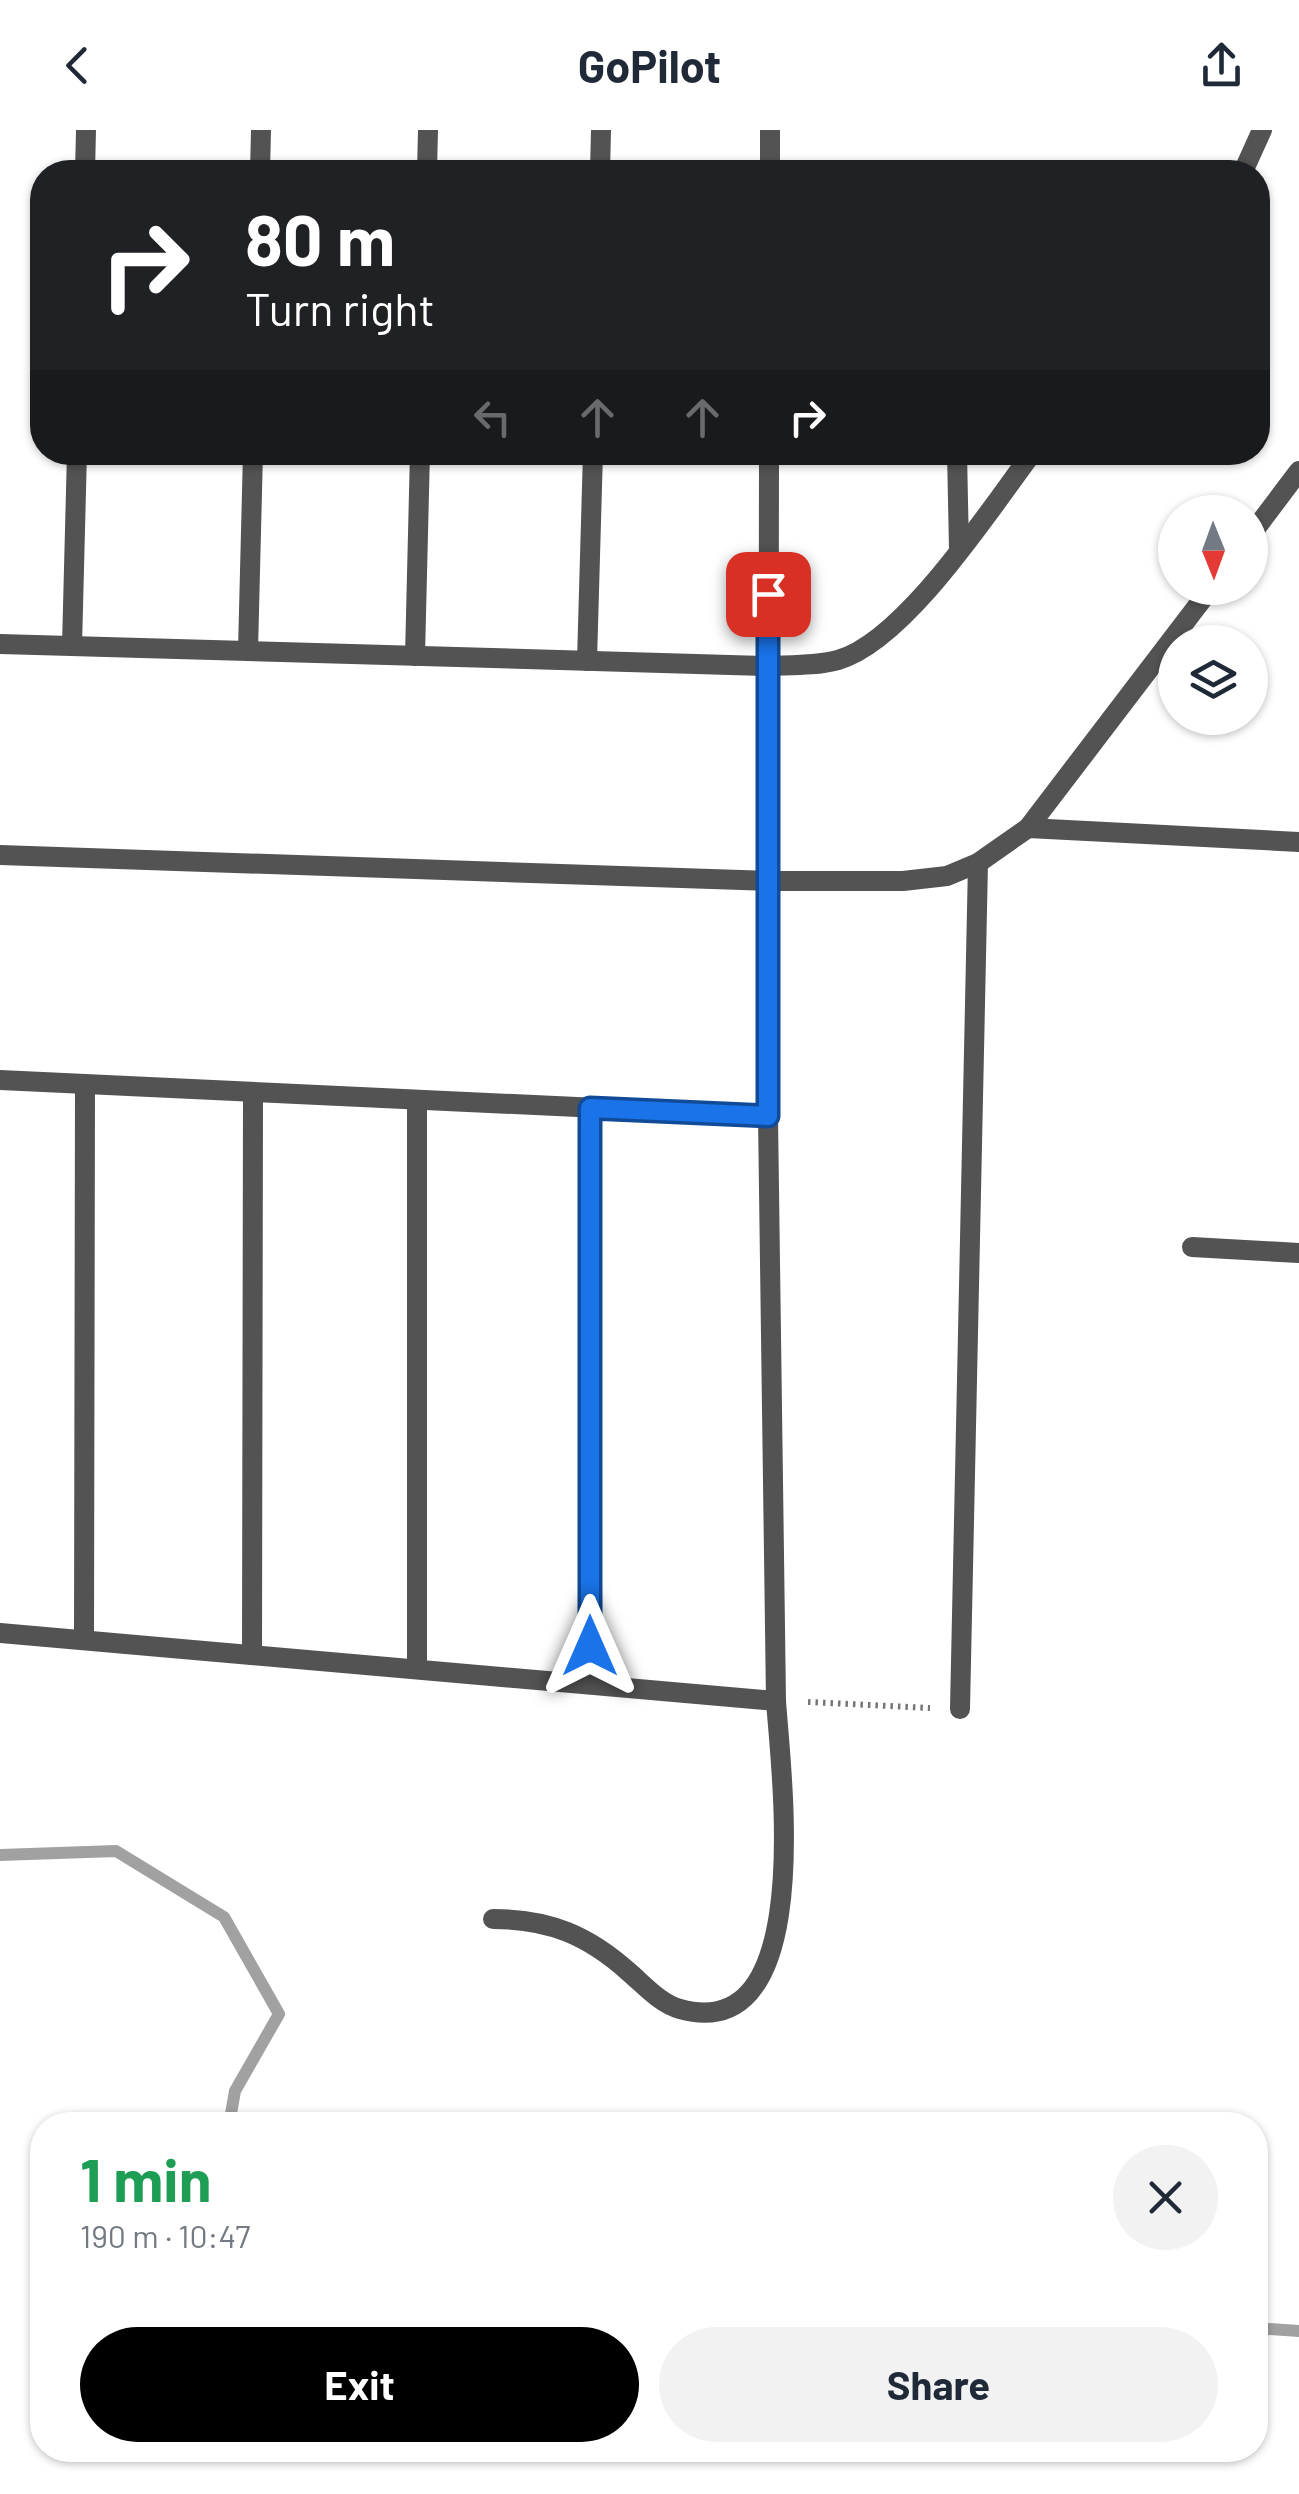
<!DOCTYPE html>
<html lang="en">
<head>
<meta charset="utf-8">
<style>
  :root { --surface:#fff; --page:#f2f2f3; --text:#1f2937; --muted:#747a83; --accent:#000 }
  body { margin:0; font-family:Barlow,sans-serif; background:var(--page); color:var(--text); height:100vh; display:flex; flex-direction:column; font-size:38px; white-space:nowrap }
  * { box-sizing:border-box; margin:0 }
  p { font-size:32px; color:var(--muted) }
  .icon { flex:none; width:55px; height:55px; fill:none; stroke:currentColor; stroke-width:2; stroke-linecap:round; stroke-linejoin:round }
  .map { position:relative; flex:1; overflow:hidden }
  .drawer { position:absolute; left:30px; top:1982px; width:1238px; height:350px; display:flex; flex-direction:column; background:var(--surface); border-radius:40px; box-shadow:0 2px 8px #0004 }
  .drawer>* { flex:none }
  .hud { position:absolute; left:30px; top:30px; width:1240px; height:305px; border-radius:40px; box-shadow:0 2px 8px #0004; background:#202124; color:#fff; overflow:hidden }
  .needle { width:65px; rotate:179deg }
  .fabs { position:absolute; left:1158px; top:365px; display:grid; gap:20px }
  .fabs a { display:grid; place-items:center; width:110px; height:110px; border-radius:50%; background:var(--surface); box-shadow:0 2px 8px #0004; font-size:50px }
  .pin { position:absolute; display:grid; place-items:center; width:85px; height:85px; color:#fff; margin:-42px; border-radius:20px; box-shadow:0 5px 15px #0006 }
  .me { position:absolute; width:110px; margin:-55px; rotate:0deg; stroke-linejoin:round; filter:drop-shadow(0 0 8px #0008) }
  .turn { display:flex; align-items:center; gap:35px; height:210px; padding:0 50px; font-size:45px }
  .turn .icon { width:130px; height:130px; stroke-width:2.5 }
  .turn b { display:block; font-size:70px; line-height:85px }
  .lanes { display:flex; align-items:center; height:95px; padding:0 50px; background:#0003; justify-content:center; gap:50px; direction:ltr }
  .lanes .off { opacity:.35 }
  .round { display:grid; place-items:center; flex:none; width:105px; height:105px; border-radius:52px; background:var(--page) }
  .head { display:flex; align-items:center; justify-content:space-between; height:170px; padding:0 50px }
  h1 { font-size:60px; font-weight:700; line-height:75px; color:#1e9e55 }
  .button { display:flex; gap:20px; margin-top:auto; padding:20px 50px }
  .button a { flex:1; height:115px; border-radius:60px; background:var(--accent); color:#fff; font-size:40px; font-weight:700; line-height:115px; text-align:center }
  .button a+a { background:var(--page); color:var(--text) }
  header { display:flex; justify-content:space-between; align-items:center; height:130px; padding:0 50px; background:var(--surface); font-size:45px; font-weight:700 }
  .map>svg:first-child { display:block }
  .lines { fill:none; stroke-linecap:round; stroke-linejoin:round }
  .stream { stroke:#a1a1a1; stroke-width:12 }
  .path { stroke:#757575; stroke-width:6; stroke-dasharray:2.5 5; stroke-linecap:butt }
  .lane { stroke:#535353; stroke-width:20 }
  .street { stroke:#535353; stroke-width:20 }
  .route-casing { stroke:#114b97; stroke-width:25 }
  .route { stroke:#1a73e8; stroke-width:18 }
</style>
</head>
<body>
<header><svg class="icon" aria-label="back" viewBox="0 0 24 24"><path d="M15 5l-7 7 7 7"/></svg>GoPilot<svg class="icon" aria-label="share" viewBox="0 0 24 24"><path d="M12 15V3M7 8l5-5 5 5M5 13v7h14v-7"/></svg></header>
<div class="map">
<svg width="1299" height="2364" viewBox="0 0 1299 2364">
  <rect width="100%" height="100%" fill="#fff"/>
  <g class="lines">
    <g class="stream">
      <path d="M0,1725L116,1721L224,1787L279,1884L235,1961L229,1995"/>
      <path d="M1255,2198L1299,2201"/>
    </g>
    <path class="path" d="M808,1572L930,1578"/>
    <g class="lane">
      <path d="M1192,1117L1299,1123"/>
      <path d="M493,1789C549,1789 588,1805 630,1843C645,1856 661,1874 680,1879C817,1917 781,1644 776,1571"/>
    </g>
    <g class="street">
      <path d="M85,42L86,0"/>
      <path d="M260,42L261,0"/>
      <path d="M427,42L428,0"/>
      <path d="M600,42L601,0"/>
      <path d="M770,42V0"/>
      <path d="M1243,42L1262,0"/>
      <path d="M957,322L959,419"/>
      <path d="M1250,406L1299,341"/>
      <path d="M0,514L768,536C791,535 816,536 838,530C905,511 990,379 1033,322"/>
      <path d="M72,516L77,322"/>
      <path d="M248,521L253,322"/>
      <path d="M415,526L420,322"/>
      <path d="M587,531L593,322"/>
      <path d="M1028,698L1299,712"/>
      <path d="M0,725L769,751H903L947,746L978,733L1028,698L1211,458"/>
      <path d="M0,950L768,986"/>
      <path d="M0,1503L776,1571L768,986L769,322"/>
      <path d="M84,1510L85,954"/>
      <path d="M252,1525L253,962"/>
      <path d="M417,1539V970"/>
      <path d="M589,1554L590,978"/>
      <path d="M960,1579L978,733"/>
    </g>
  </g>
  <g class="lines">
    <g class="route-casing">
      <path id="route" d="M590,1516V978L768,986V464"/>
    </g>
    <use href="#route" class="route"/>
  </g>
</svg>
<div class="fabs">
<a><svg class="needle" viewBox="-14 -14 28 28"><path d="M0-13l5 13h-10z" fill="#e53935"/><path d="M0 13l5-13h-10z" fill="#747a83"/></svg></a>
<a><svg class="icon" aria-label="layers" viewBox="0 0 24 24"><path d="M12 4l9 5-9 5-9-5zM3 14l9 5 9-5"/></svg></a>
</div>
<div class="pin" style="left:768px;top:464px;background:#d93025"><svg class="icon" aria-label="arrive" viewBox="0 0 24 24"><path d="M6 21V4h12l-3 4 3 4H6"/></svg></div>
<svg class="me" style="left:590px;top:1516px" viewBox="-20 -20 40 40"><path d="M0-17L14 15 0 8-14 15z" fill="#1a73e8" stroke="#fff" stroke-width="4"/></svg>
<div class="hud">
<div class="turn"><svg class="icon" aria-label="right" viewBox="0 0 24 24"><path d="M7 20v-9h11M14 6l5 5-5 5"/></svg><div><b>80 m</b>Turn right</div></div>
<div class="lanes"><svg class="icon off" aria-label="left" viewBox="0 0 24 24"><path d="M17 20v-9H6M10 6l-5 5 5 5"/></svg><svg class="icon off" aria-label="ahead" viewBox="0 0 24 24"><path d="M12 20V5M6 11l6-6 6 6"/></svg><svg class="icon off" aria-label="ahead" viewBox="0 0 24 24"><path d="M12 20V5M6 11l6-6 6 6"/></svg><svg class="icon" aria-label="right" viewBox="0 0 24 24"><path d="M7 20v-9h11M14 6l5 5-5 5"/></svg></div>
</div>
<section class="drawer">
<div class="head"><div><h1>1 min</h1><p>190 m · 10:47</p></div><a class="round"><svg class="icon" aria-label="close" viewBox="0 0 24 24"><path d="M6 6l12 12M18 6L6 18"/></svg></a></div>
<div class="button"><a>Exit</a><a>Share</a></div>
</section>
</div>
</body>
</html>
